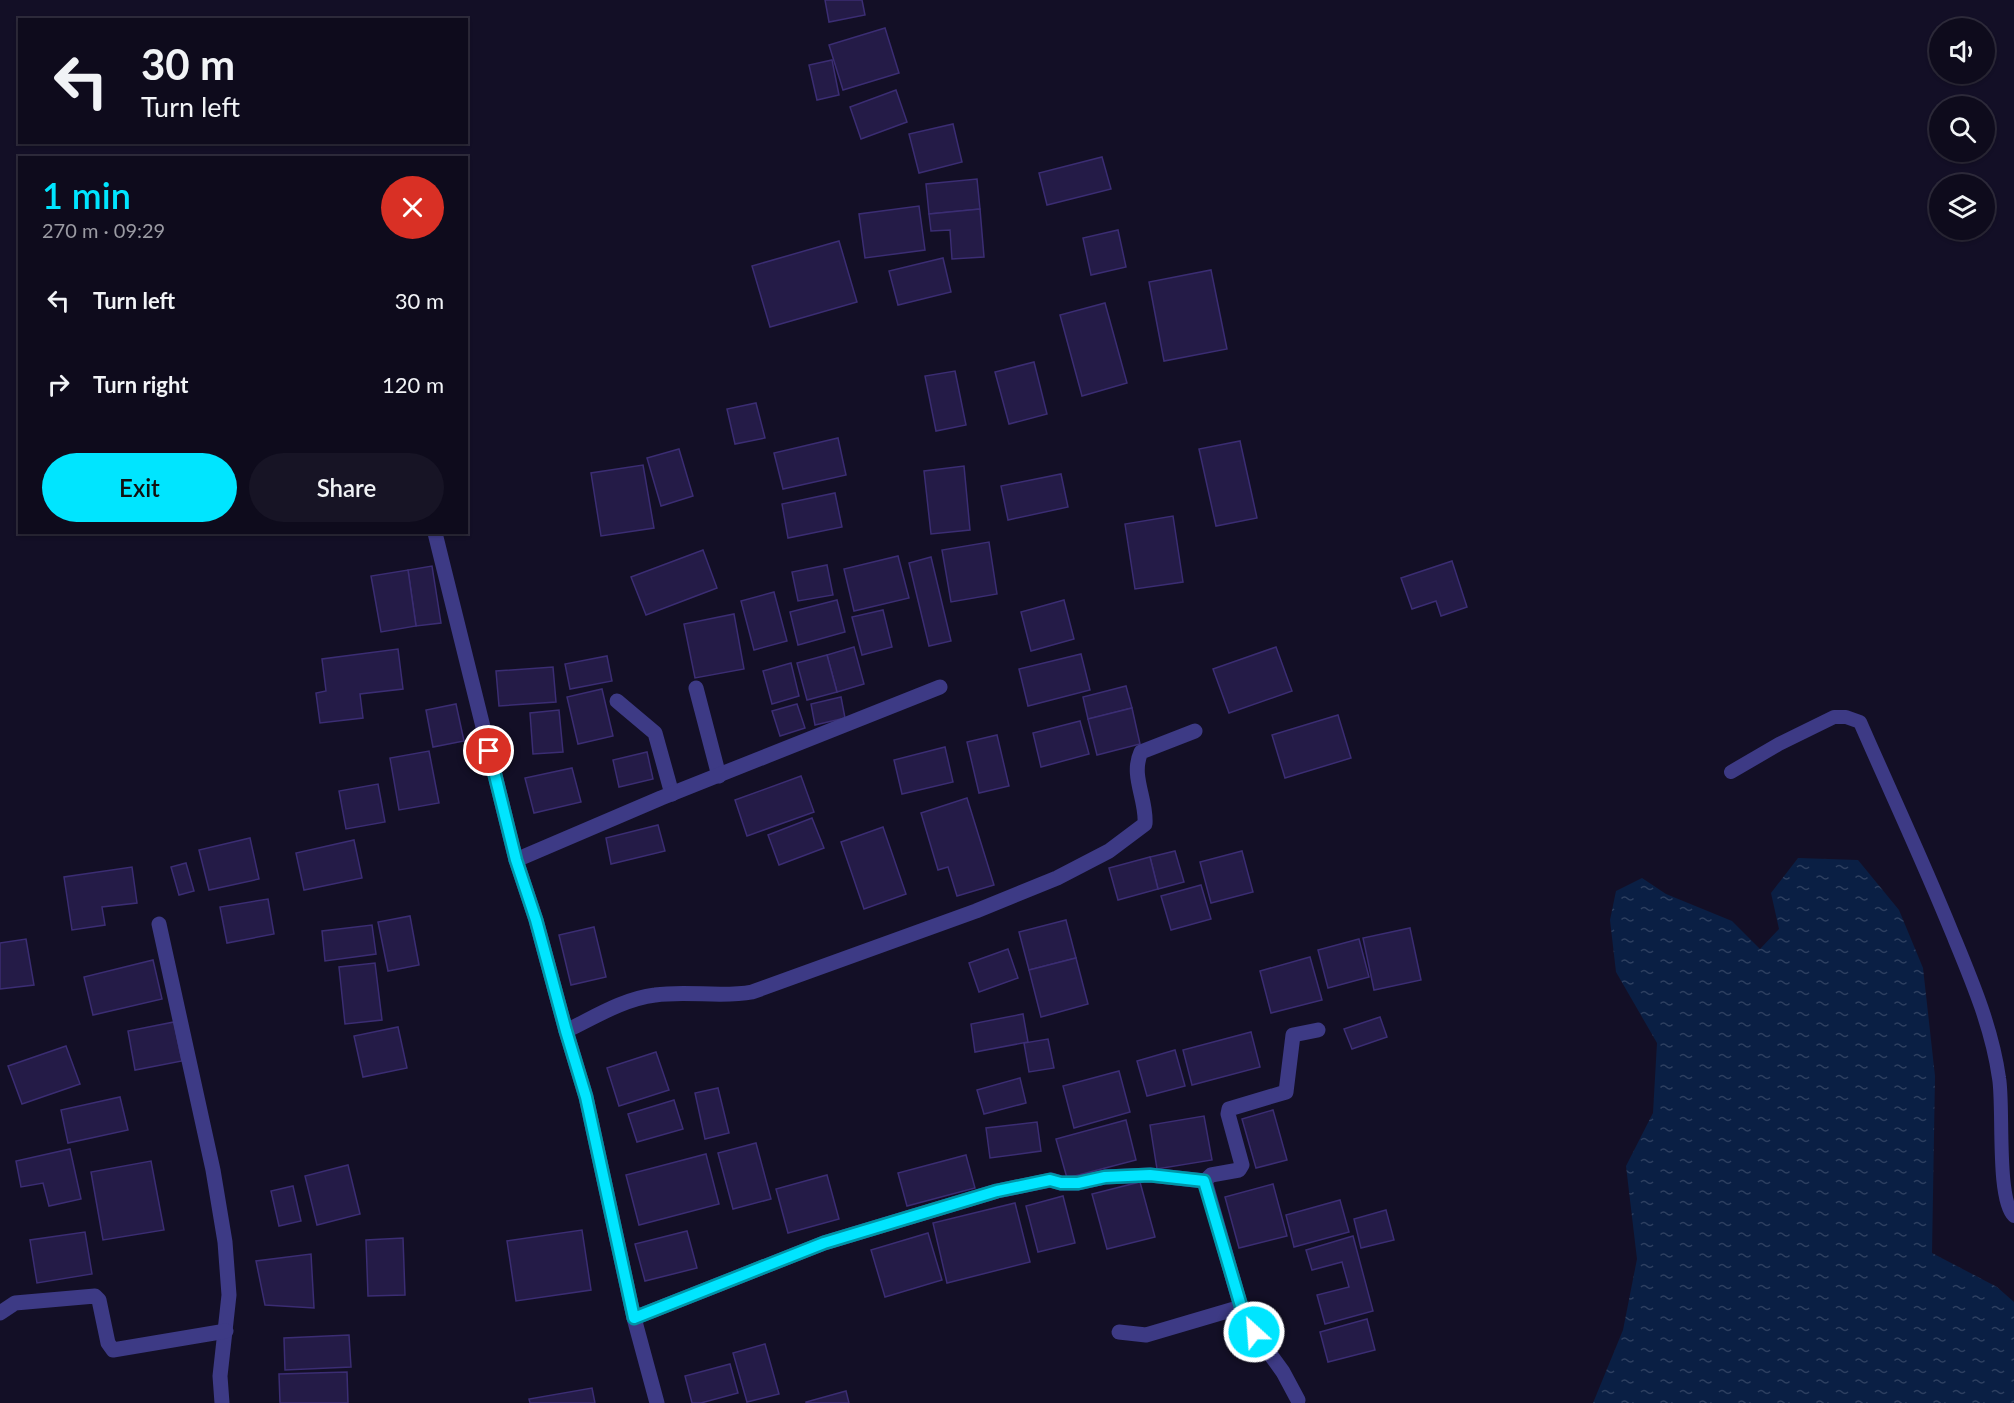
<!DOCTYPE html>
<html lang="en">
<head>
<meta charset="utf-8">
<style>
  :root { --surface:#0e0b1c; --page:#171425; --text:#f1f3f6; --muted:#9b9ba3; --line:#2e2b3b; --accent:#00e5ff }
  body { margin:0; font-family:Lato,sans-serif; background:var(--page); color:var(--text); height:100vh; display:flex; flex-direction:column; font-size:22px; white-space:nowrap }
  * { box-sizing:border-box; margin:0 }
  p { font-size:20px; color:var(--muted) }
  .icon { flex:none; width:33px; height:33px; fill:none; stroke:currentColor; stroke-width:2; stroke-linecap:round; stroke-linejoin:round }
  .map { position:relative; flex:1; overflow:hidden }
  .panel { position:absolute; left:18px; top:156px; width:450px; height:378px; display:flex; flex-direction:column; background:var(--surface); border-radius:0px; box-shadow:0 2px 4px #0004,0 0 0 2px var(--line) }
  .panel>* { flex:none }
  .banner { position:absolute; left:18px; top:18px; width:450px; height:126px; border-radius:0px; box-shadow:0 2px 4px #0004,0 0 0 2px var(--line); background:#0e0b1c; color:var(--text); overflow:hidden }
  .tools { position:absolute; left:1929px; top:18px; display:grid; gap:12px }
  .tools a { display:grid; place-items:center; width:66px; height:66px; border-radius:50%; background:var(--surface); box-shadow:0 2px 4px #0004,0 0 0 2px var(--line); font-size:30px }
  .pin { position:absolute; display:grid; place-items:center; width:51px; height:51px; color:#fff; margin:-26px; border:3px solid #fff; border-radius:50%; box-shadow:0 2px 6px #0007 }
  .me { position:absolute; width:66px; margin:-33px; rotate:334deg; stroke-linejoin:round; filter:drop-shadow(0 0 4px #0008) }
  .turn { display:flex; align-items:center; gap:21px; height:126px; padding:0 24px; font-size:27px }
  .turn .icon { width:78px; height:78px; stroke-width:2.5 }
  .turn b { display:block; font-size:42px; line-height:51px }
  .round { display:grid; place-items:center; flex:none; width:63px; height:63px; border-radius:32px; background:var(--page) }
  .head { display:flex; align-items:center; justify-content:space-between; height:102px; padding:0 24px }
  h1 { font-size:36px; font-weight:600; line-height:45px; color:var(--accent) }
  .button { display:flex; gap:12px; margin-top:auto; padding:12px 24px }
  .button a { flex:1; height:69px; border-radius:36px; background:var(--accent); color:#111; font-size:24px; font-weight:600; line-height:69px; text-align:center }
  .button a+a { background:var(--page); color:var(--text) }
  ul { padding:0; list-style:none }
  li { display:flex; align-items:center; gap:18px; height:84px; padding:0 24px }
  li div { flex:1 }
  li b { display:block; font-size:22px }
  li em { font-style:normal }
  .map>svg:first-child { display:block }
  .water { fill:url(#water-ripples) }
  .building { fill:#241b47; stroke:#3b2d73; stroke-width:1.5 }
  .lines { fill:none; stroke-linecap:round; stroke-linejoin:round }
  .lane { stroke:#3d3a85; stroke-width:14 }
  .street { stroke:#3d3a85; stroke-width:15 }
  .route-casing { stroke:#0095a6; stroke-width:15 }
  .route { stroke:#00e5ff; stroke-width:10 }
</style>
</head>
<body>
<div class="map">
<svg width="2014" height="1403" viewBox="0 0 2014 1403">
  <defs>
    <pattern id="water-ripples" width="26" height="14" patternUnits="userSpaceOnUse" patternTransform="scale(1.5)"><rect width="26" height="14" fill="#0a1f44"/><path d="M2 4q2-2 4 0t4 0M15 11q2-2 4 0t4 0" fill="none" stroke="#2d3f60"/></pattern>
  </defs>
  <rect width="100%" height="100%" fill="#130f26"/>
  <path class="water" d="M1798,858L1858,860L1899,910L1923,968L1935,1076L1932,1253L1997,1287L2014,1302V1403H1593L1623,1330L1637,1259L1626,1166L1653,1113L1657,1043L1616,972L1610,920L1616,891L1642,878L1666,894L1732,921L1760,949L1779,929L1771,893Z"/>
  <g class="building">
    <path d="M825,0H862L865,15L829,22Z"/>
    <path d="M885,28L899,73L843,90L829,45Z"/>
    <path d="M832,60L839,95L817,100L809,65Z"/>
    <path d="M896,90L907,122L861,139L850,107Z"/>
    <path d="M953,124L962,162L919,173L909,134Z"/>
    <path d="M1102,157L1111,189L1047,205L1039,173Z"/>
    <path d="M977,179L980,209L929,214L926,184Z"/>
    <path d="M919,206L925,250L865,258L859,214Z"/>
    <path d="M980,209L984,257L952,259L950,230L931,231L929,214Z"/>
    <path d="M1118,230L1126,267L1091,275L1083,238Z"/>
    <path d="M839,241L857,302L770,327L752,266Z"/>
    <path d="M943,258L951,292L898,305L889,271Z"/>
    <path d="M1211,270L1227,349L1164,361L1149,282Z"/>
    <path d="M1105,303L1127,383L1082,396L1060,315Z"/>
    <path d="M1034,362L1047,414L1009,424L995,372Z"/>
    <path d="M955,371L966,425L936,431L925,376Z"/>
    <path d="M756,403L765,438L735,444L727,409Z"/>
    <path d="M838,438L846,475L783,489L774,453Z"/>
    <path d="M1240,441L1257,518L1216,526L1199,449Z"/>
    <path d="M679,449L693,496L661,506L647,458Z"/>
    <path d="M643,465L654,528L601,536L591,473Z"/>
    <path d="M964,466L970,530L931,534L924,471Z"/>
    <path d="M1061,474L1068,507L1008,520L1001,486Z"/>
    <path d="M835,493L842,527L788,538L782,504Z"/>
    <path d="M1173,516L1183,582L1135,589L1125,524Z"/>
    <path d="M989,542L997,594L951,602L942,550Z"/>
    <path d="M703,550L717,588L646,615L631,577Z"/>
    <path d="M898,556L909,598L854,611L844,569Z"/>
    <path d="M931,557L951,641L929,646L909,563Z"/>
    <path d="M1452,561L1467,607L1441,616L1436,601L1412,609L1401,578Z"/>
    <path d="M827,565L833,595L798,601L792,572Z"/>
    <path d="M432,566L441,623L416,626L408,570Z"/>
    <path d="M408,570L416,626L381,632L371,576Z"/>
    <path d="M774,592L787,641L754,650L741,601Z"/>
    <path d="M837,600L845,632L798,645L790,612Z"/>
    <path d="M1064,600L1074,639L1031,651L1021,612Z"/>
    <path d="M883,610L892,647L862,655L852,617Z"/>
    <path d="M734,614L744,669L695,678L684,624Z"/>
    <path d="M854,647L864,684L837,692L827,655Z"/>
    <path d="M1276,647L1292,691L1229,713L1213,669Z"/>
    <path d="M398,649L403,689L360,694L363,718L320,723L316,693L326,691L322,659Z"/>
    <path d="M1081,654L1090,690L1028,706L1019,669Z"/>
    <path d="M827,655L837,692L807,700L797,663Z"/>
    <path d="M607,656L612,681L570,689L565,664Z"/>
    <path d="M791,663L799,696L772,704L763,671Z"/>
    <path d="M553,667L556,702L499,706L496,671Z"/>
    <path d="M1126,686L1132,708L1088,719L1083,697Z"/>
    <path d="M602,689L613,736L578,744L567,697Z"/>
    <path d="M841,697L845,718L815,725L811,704Z"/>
    <path d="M456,704L464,741L433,747L426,710Z"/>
    <path d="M797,704L805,728L780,736L772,711Z"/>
    <path d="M1132,708L1140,744L1097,755L1088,719Z"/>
    <path d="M559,710L563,752L533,754L530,713Z"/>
    <path d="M1338,715L1351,758L1285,778L1272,735Z"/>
    <path d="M1080,721L1089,754L1041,767L1033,733Z"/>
    <path d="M997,735L1009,786L979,793L967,742Z"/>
    <path d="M945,747L953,782L902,794L894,760Z"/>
    <path d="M429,751L439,803L399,810L390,758Z"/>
    <path d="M647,752L653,779L619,787L613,760Z"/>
    <path d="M572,768L581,802L534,813L525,778Z"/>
    <path d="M801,776L814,812L747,836L735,800Z"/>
    <path d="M378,784L385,822L346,829L339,791Z"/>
    <path d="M967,798L994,885L957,896L948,867L938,870L921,813Z"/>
    <path d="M812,818L824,848L779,865L768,835Z"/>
    <path d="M658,825L665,851L611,864L606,838Z"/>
    <path d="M883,827L906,894L864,909L841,842Z"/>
    <path d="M250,838L259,879L209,890L199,850Z"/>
    <path d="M354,840L362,878L304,890L296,853Z"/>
    <path d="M1175,851L1184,882L1158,889L1150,857Z"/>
    <path d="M1242,851L1253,892L1211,903L1200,862Z"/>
    <path d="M1150,857L1158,889L1118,900L1109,868Z"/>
    <path d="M186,863L194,891L179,895L171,867Z"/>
    <path d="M132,867L137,903L102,907L105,925L72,930L64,877Z"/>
    <path d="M1201,885L1211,919L1171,930L1161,896Z"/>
    <path d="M268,899L274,934L227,943L220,907Z"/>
    <path d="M410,916L419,965L388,971L378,922Z"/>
    <path d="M1066,920L1076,958L1029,970L1019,932Z"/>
    <path d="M372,925L376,954L325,961L322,931Z"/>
    <path d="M594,927L606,977L571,985L559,935Z"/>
    <path d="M1410,928L1421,980L1374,990L1363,938Z"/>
    <path d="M26,939L34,985L0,989V943Z"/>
    <path d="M1359,939L1369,977L1328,988L1318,950Z"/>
    <path d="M1008,949L1018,978L979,992L969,963Z"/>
    <path d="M1310,957L1322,1000L1271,1013L1260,971Z"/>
    <path d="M1076,958L1088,1004L1041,1017L1029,970Z"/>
    <path d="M153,960L162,999L93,1015L84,977Z"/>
    <path d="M375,963L382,1020L345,1024L339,967Z"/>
    <path d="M1023,1014L1028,1042L975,1052L971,1024Z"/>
    <path d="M1380,1017L1387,1037L1352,1049L1344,1029Z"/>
    <path d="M174,1022L182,1061L135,1070L128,1031Z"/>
    <path d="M398,1027L407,1068L363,1077L354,1036Z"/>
    <path d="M1251,1032L1260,1067L1192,1085L1183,1050Z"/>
    <path d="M1048,1039L1054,1068L1029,1072L1024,1043Z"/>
    <path d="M66,1046L80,1084L22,1104L8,1066Z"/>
    <path d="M1175,1050L1185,1086L1147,1096L1137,1061Z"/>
    <path d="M656,1052L669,1090L619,1106L607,1068Z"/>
    <path d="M1119,1071L1130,1112L1074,1128L1063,1086Z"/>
    <path d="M1020,1078L1026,1103L984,1114L977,1090Z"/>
    <path d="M718,1088L729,1133L705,1139L695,1093Z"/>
    <path d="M120,1097L128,1130L68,1143L61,1110Z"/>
    <path d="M674,1100L683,1129L637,1142L628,1114Z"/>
    <path d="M1273,1110L1287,1160L1256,1168L1242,1119Z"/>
    <path d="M1204,1116L1212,1160L1157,1169L1150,1125Z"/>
    <path d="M1126,1120L1136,1160L1067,1178L1056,1139Z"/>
    <path d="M1037,1122L1041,1151L990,1158L986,1128Z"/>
    <path d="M756,1143L771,1199L733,1209L718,1153Z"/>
    <path d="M70,1149L81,1199L49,1206L43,1183L21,1187L16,1161Z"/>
    <path d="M706,1154L719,1204L639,1225L626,1175Z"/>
    <path d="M966,1155L975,1188L907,1206L898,1173Z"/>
    <path d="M151,1161L164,1230L103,1240L91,1172Z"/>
    <path d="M348,1165L360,1214L317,1225L305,1176Z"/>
    <path d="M827,1175L839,1219L788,1233L776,1189Z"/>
    <path d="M1140,1182L1155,1237L1107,1249L1092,1194Z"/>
    <path d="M1273,1184L1287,1236L1239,1248L1225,1197Z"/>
    <path d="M293,1186L301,1221L279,1226L271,1191Z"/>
    <path d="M1063,1196L1075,1243L1038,1252L1026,1206Z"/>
    <path d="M1340,1200L1349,1232L1294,1247L1286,1215Z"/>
    <path d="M1015,1203L1030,1262L947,1283L933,1223Z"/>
    <path d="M1386,1210L1394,1240L1361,1248L1354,1219Z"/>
    <path d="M582,1230L591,1290L516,1301L507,1241Z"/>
    <path d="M687,1231L697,1268L645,1281L635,1244Z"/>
    <path d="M85,1232L92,1274L37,1283L30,1240Z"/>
    <path d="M928,1233L942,1280L885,1297L871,1250Z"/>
    <path d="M1353,1236L1373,1311L1325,1324L1317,1295L1349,1287L1342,1262L1312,1270L1306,1250Z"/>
    <path d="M403,1238L405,1295L368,1296L366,1240Z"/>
    <path d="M311,1254L314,1308L265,1305L256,1261Z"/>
    <path d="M1367,1319L1375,1350L1328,1362L1320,1332Z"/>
    <path d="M349,1335L351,1367L285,1370L284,1338Z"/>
    <path d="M765,1344L779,1394L747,1402L733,1353Z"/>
    <path d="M730,1364L738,1393L701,1403H692L685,1376Z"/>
    <path d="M347,1372L348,1403H280L279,1374Z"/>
    <path d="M592,1388L595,1403H530L529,1399Z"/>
    <path d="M846,1391L849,1403H806V1402Z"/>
  </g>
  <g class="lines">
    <path class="lane" d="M1731,772L1779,744L1834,717H1846L1860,722C1891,793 1924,863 1953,935C1972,981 1992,1028 1999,1078C2004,1105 1996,1199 2014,1216"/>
    <g class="street">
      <path d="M435,533L516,860"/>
      <path d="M696,688L719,776"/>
      <path d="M617,701L655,733L672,794"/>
      <path d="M159,924L213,1170L225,1242L229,1295L220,1376L222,1403"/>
      <path d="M566,1031C595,1017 623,999 655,995C688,990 720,998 752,992L976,911L1057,878L1109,851L1145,824C1147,799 1130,776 1141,752L1195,731"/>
      <path d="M0,1313L15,1303L95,1296L99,1300L108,1343L113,1350L226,1331"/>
      <path d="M634,1318L824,1243L997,1191L1051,1180L1061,1183H1078L1105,1177L1150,1175L1205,1181"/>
      <path d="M1119,1332L1146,1335L1241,1307"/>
      <path d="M1298,1400L1283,1372L1254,1332L1241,1307L1205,1181L1211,1175L1239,1170L1242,1165L1228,1114L1229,1109L1286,1092L1293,1035L1318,1030"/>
      <path d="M657,1403L634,1318L586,1097L566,1031L536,920L516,860L661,798L940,687"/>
    </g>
  </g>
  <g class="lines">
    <g class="route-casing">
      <path id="route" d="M489,751L516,860L536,920L566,1031L586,1097L634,1318L824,1243L997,1191L1050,1180L1061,1183H1078L1105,1177L1150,1175L1204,1181L1241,1306L1254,1332"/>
    </g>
    <use href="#route" class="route"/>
  </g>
</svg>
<div class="tools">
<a><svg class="icon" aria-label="sound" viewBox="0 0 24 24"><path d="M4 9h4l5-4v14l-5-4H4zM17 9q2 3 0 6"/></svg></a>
<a><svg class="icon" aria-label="search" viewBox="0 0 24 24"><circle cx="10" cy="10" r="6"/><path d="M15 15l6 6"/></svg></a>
<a><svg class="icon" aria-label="layers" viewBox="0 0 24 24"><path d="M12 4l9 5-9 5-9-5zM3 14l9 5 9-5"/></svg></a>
</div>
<div class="pin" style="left:489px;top:751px;background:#d93025"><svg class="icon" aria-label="arrive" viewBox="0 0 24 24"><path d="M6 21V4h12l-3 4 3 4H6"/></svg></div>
<svg class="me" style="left:1254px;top:1332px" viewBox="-20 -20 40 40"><circle r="17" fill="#00e5ff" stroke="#fff" stroke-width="3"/><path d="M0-11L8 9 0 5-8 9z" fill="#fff"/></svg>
<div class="banner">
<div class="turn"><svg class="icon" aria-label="left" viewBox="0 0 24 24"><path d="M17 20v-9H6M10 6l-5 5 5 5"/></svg><div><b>30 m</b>Turn left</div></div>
</div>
<section class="panel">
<div class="head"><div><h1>1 min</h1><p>270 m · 09:29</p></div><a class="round" style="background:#d93025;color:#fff"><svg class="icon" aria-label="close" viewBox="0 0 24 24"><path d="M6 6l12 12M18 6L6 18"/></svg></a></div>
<ul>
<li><svg class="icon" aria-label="left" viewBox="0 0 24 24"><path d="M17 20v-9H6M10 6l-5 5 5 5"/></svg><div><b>Turn left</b></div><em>30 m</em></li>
<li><svg class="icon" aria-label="right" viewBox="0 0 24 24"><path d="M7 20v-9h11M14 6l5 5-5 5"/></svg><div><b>Turn right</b></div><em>120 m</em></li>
</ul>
<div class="button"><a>Exit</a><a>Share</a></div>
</section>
</div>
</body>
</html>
